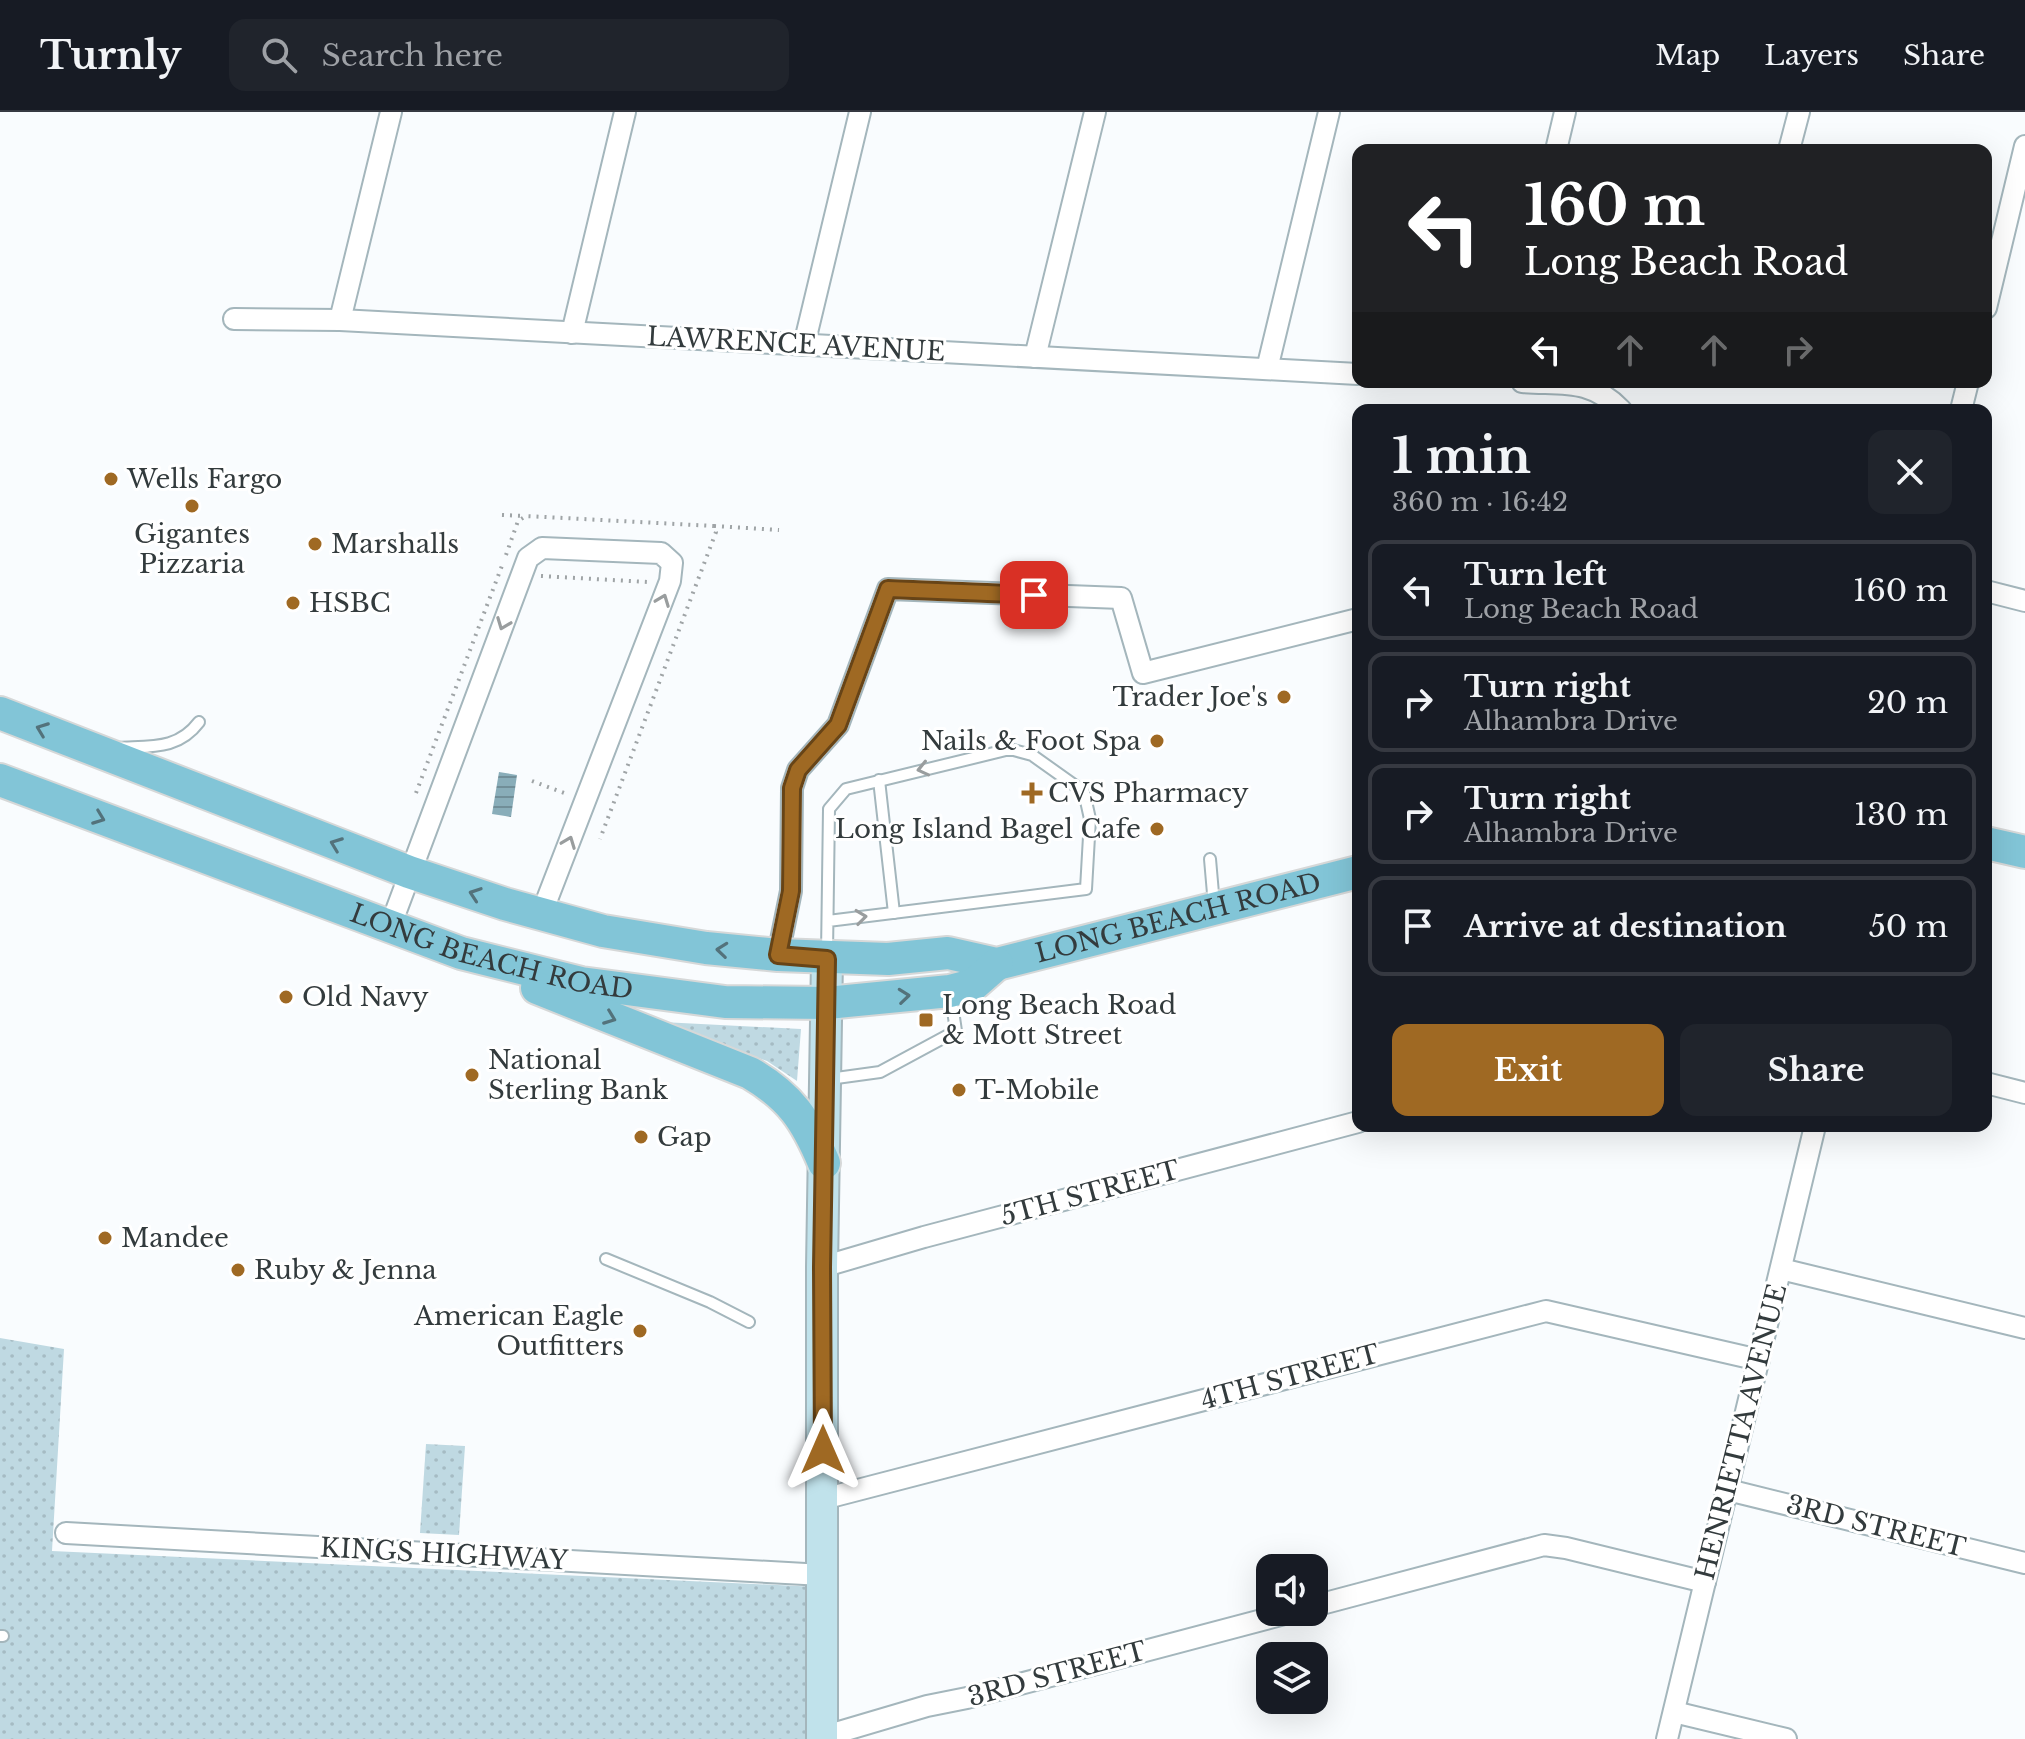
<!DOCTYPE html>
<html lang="en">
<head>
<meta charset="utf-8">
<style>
  :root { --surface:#171b24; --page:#20242c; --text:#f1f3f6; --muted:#9ea1a6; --line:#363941; --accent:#9f6923 }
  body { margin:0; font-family:"Libre Baskerville",serif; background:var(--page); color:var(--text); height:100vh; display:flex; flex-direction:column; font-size:30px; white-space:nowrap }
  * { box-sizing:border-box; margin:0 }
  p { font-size:26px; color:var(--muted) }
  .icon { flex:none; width:44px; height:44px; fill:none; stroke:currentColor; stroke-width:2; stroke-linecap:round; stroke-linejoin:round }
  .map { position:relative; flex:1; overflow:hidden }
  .sheet { position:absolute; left:1352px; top:292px; width:640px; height:728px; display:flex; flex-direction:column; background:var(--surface); border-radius:16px; box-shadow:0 8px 32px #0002 }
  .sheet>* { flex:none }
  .guide { position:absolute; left:1352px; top:32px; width:640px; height:244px; border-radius:16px; box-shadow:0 8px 32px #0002; background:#202124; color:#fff; overflow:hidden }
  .buttons { position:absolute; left:1256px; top:1442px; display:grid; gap:16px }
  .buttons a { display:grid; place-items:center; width:72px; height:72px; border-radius:16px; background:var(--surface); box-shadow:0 8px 32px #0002; font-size:40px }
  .pin { position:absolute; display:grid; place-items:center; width:68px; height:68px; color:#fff; margin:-34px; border-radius:16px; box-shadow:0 4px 12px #0006 }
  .me { position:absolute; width:88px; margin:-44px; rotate:0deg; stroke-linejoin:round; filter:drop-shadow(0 0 6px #0008) }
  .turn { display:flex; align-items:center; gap:28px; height:168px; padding:0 40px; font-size:36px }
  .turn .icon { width:104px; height:104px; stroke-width:2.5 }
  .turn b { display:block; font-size:56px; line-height:68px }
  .lanes { display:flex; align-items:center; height:76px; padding:0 40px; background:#0003; justify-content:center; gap:40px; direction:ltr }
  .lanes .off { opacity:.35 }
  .round { display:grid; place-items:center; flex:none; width:84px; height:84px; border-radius:16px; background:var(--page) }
  .head { display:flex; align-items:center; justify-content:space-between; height:136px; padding:0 40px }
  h1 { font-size:48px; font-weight:800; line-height:60px }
  .action { display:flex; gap:16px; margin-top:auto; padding:16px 40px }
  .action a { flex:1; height:92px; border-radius:16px; background:var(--accent); color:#fff; font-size:32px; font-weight:800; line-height:92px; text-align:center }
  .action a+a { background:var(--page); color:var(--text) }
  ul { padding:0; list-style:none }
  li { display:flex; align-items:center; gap:24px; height:100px; margin:0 16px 12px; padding:0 24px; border:4px solid var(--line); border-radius:16px }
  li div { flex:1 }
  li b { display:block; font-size:30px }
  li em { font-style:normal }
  header { display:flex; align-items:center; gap:48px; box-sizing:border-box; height:112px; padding:0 40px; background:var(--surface); border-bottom:2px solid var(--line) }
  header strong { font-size:38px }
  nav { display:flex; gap:44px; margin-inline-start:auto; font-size:28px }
  .search { width:560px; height:72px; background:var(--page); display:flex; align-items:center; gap:20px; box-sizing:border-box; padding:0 28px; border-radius:16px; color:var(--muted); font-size:30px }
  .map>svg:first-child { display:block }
  .grass { fill:url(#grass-dots) }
  .water { fill:url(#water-rules) }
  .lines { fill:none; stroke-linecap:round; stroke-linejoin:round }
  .lane-casing { stroke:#a4b6bc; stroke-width:14 }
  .street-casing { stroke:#a4b6bc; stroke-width:24 }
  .secondary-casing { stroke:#a4b6bc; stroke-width:34 }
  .primary-casing { stroke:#d6d8d8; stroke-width:36 }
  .path { stroke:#9fa4a6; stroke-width:4; stroke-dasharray:2 6; stroke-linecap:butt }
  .lane { stroke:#fff; stroke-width:10 }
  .street { stroke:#fff; stroke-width:20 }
  .secondary { stroke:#c0e2eb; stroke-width:30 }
  .primary { stroke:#82c5d7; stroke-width:32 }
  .oneway { stroke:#999d9e }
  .oneway2 { stroke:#53727b }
  .route-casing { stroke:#674417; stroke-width:20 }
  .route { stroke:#9f6923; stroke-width:14 }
  .poi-dot { fill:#9f6923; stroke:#fff; stroke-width:3 }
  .labels { text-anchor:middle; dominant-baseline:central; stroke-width:6; stroke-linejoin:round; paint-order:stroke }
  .street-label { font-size:26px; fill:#333b3d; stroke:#fff }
  .poi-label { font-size:26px; fill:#333b3d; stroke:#fff; text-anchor:start }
</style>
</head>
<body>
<header>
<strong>Turnly</strong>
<div class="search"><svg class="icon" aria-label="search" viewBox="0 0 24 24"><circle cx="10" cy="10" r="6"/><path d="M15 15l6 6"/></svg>Search here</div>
<nav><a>Map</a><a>Layers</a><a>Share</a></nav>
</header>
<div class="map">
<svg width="2025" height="1627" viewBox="0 0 2025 1627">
  <defs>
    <pattern id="grass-dots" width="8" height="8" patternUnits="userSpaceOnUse" patternTransform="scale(2)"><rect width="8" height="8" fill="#bfd9e2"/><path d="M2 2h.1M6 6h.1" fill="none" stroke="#a5bbc3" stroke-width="1.8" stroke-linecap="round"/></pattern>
    <pattern id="water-rules" width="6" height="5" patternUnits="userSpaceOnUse" patternTransform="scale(2)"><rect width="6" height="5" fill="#89adb9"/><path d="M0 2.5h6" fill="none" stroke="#718e98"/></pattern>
  </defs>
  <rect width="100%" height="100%" fill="#f9fcfe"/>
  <g class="grass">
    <path d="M662,910L801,917L797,969L767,949Z"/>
    <path d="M0,1226L64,1237L52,1439L818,1475L819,1627H0Z"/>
    <path d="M426,1332L465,1334L459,1423L420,1421Z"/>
  </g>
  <path class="water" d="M499,660L517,663L511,705L492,702Z"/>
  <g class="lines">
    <g class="lane-casing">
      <g id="lane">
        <path d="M118,636C151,634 178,638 199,610"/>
        <path d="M879,668L894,801"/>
        <path d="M1210,747L1214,793"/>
        <path d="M827,841L829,697L846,677L1010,637L1032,643L1084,680L1090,707L1086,777L828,809"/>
        <path d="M829,967L880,960L956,919L951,885"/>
        <path d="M606,1147L710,1190L749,1210"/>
        <path d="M0,1524H3"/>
      </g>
    </g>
    <g class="street-casing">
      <g id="street">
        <path d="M1556,38L1565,0"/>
        <path d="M1789,38L1799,0"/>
        <path d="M1986,196L2025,34"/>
        <path d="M234,207L340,208L1358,262"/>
        <path d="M340,208L391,0"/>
        <path d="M572,221L625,0"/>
        <path d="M804,233L860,0"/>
        <path d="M1035,245L1095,0"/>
        <path d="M1267,257L1329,0"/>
        <path d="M1522,270C1564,273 1590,266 1621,298"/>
        <path d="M1961,298L1968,270"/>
        <path d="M1986,479L2025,489"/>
        <path d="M390,815L528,446L542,436L661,441L672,451L670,469L541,803"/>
        <path d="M778,843L791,779L792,676L798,658L838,613L888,477L1121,486L1143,561L1358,507"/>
        <path d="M1986,971L2025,981"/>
        <path d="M822,1155L924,1125L1358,1010"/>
        <path d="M1781,1157L2025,1216"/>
        <path d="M1728,1378L2025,1451"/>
        <path d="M823,1387L1546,1199L1759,1248"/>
        <path d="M66,1421L823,1463"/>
        <path d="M1314,1494L1544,1433L1566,1436L1705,1470"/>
        <path d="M1674,1600L1786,1627"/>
        <path d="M822,1625L927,1594L967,1586L1292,1500"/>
        <path d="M1667,1627L1815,1014"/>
      </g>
    </g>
    <g class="secondary-casing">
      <path id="secondary" d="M822,1627V1155L827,847"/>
    </g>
    <g class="primary-casing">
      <g id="primary">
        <path id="s1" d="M0,601L409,760L505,792L603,819L706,836L778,843L888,847L948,841L997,852L1358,760"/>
        <path id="s2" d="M0,668L461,841L581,871L725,890L827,891L950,879L973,873L997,852"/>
        <path d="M1986,731L2025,740"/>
        <path d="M537,876L750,961C791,985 806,1008 824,1051"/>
      </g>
    </g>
    <g class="path">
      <path d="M502,403L524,404"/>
      <path d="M714,414L779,418"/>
      <path d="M506,443L518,409L526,404L714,414L716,420L600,727"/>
      <path d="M541,464L648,470"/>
      <path d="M532,669L567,682"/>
      <path d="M416,681L503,451"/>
    </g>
    <use href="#lane" class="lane"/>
    <use href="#street" class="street"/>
    <use href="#secondary" class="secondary"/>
    <use href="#primary" class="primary"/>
  </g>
  <defs><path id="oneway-chevron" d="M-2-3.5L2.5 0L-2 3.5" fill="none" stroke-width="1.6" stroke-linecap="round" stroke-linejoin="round" transform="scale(2)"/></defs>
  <g class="oneway">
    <use href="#oneway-chevron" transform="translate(663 488) rotate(-69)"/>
    <use href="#oneway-chevron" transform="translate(503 512) rotate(111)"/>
    <use href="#oneway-chevron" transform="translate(923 657) rotate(167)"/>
    <use href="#oneway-chevron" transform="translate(569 730) rotate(-69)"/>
    <use href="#oneway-chevron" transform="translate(861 805) rotate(-7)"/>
  </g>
  <g class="oneway2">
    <use href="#oneway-chevron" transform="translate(42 617) rotate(-159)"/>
    <use href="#oneway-chevron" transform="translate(99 706) rotate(21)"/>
    <use href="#oneway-chevron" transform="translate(336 732) rotate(-159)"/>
    <use href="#oneway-chevron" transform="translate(475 782) rotate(-161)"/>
    <use href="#oneway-chevron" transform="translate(722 838) rotate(-174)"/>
    <use href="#oneway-chevron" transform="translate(904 884) rotate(-6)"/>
    <use href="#oneway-chevron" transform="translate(610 906) rotate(21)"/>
  </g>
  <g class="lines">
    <g class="route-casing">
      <path id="route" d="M823,1338L822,1155L827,847L778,843L791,779L792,676L798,658L838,613L888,477L1034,483"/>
    </g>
    <use href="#route" class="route"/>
  </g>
  <g class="poi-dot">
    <circle cx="111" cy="367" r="8"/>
    <circle cx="192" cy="394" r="8"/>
    <circle cx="315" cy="432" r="8"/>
    <circle cx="293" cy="491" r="8"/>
    <circle cx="1284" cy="585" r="8"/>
    <circle cx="1157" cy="629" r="8"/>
    <path d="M1028 669h8v8h8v8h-8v8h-8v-8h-8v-8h8z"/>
    <circle cx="1157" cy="717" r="8"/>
    <circle cx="286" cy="885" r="8"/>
    <rect x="918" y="900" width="16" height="16" rx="4"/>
    <circle cx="472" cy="963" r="8"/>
    <circle cx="959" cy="978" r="8"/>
    <circle cx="641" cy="1025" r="8"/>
    <circle cx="105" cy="1126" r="8"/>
    <circle cx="238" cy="1158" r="8"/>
    <circle cx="640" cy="1219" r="8"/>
  </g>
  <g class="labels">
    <g class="street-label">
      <text transform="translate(796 232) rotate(3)">LAWRENCE AVENUE</text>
      <text stroke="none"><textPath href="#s1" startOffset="1226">LONG BEACH ROAD</textPath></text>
      <text stroke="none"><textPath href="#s2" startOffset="522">LONG BEACH ROAD</textPath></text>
      <text transform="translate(1090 1081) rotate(-15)">5TH STREET</text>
      <text transform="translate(1290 1265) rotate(-15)">4TH STREET</text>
      <text transform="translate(1741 1320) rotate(-76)">HENRIETTA AVENUE</text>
      <text transform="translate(1876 1414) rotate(14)">3RD STREET</text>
      <text transform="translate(444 1442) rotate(3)">KINGS HIGHWAY</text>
      <text transform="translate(1057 1562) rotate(-15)">3RD STREET</text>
    </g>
    <g class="poi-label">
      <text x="127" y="367">Wells Fargo</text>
      <text x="192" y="422" text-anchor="middle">Gigantes<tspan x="192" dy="30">Pizzaria</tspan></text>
      <text x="331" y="432">Marshalls</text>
      <text x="309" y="491">HSBC</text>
      <text x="1268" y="585" text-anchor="end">Trader Joe's</text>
      <text x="1141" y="629" text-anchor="end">Nails &amp; Foot Spa</text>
      <text x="1048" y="681">CVS Pharmacy</text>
      <text x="1141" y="717" text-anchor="end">Long Island Bagel Cafe</text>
      <text x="302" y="885">Old Navy</text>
      <text x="942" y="893">Long Beach Road<tspan x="942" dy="30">&amp; Mott Street</tspan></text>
      <text x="488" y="948">National<tspan x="488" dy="30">Sterling Bank</tspan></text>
      <text x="975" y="978">T-Mobile</text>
      <text x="657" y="1025">Gap</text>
      <text x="121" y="1126">Mandee</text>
      <text x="254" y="1158">Ruby &amp; Jenna</text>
      <text x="624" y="1204" text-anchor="end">American Eagle<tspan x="624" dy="30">Outfitters</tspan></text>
    </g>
  </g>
</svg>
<div class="buttons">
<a><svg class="icon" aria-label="sound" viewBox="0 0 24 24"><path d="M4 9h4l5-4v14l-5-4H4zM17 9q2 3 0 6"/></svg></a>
<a><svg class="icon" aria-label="layers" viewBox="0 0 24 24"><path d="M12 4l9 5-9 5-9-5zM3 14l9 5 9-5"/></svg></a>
</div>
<div class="pin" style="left:1034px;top:483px;background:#d93025"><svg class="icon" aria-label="arrive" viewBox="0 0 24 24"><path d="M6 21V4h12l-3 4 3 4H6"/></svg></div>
<svg class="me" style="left:823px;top:1338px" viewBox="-20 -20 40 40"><path d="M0-17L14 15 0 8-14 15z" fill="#9f6923" stroke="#fff" stroke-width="4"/></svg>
<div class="guide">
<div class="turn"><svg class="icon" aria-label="left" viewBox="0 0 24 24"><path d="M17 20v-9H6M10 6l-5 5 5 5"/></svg><div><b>160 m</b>Long Beach Road</div></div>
<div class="lanes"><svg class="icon" aria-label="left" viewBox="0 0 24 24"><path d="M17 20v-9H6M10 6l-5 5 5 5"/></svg><svg class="icon off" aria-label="ahead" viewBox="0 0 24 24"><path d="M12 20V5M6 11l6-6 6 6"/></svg><svg class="icon off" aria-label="ahead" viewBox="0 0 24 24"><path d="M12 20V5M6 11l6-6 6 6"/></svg><svg class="icon off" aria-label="right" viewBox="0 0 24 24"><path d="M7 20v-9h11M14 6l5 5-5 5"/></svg></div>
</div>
<section class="sheet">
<div class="head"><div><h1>1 min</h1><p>360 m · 16:42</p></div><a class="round"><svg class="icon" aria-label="close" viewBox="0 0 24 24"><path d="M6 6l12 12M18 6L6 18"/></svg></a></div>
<ul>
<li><svg class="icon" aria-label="left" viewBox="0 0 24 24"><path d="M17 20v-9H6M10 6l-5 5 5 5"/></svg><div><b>Turn left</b><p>Long Beach Road</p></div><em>160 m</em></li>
<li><svg class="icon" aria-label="right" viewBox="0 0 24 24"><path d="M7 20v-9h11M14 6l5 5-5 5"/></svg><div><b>Turn right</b><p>Alhambra Drive</p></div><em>20 m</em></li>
<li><svg class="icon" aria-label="right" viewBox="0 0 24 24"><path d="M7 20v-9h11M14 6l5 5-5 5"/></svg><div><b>Turn right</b><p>Alhambra Drive</p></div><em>130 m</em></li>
<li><svg class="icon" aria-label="arrive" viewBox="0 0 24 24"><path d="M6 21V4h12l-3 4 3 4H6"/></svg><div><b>Arrive at destination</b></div><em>50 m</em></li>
</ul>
<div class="action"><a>Exit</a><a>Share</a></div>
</section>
</div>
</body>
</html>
